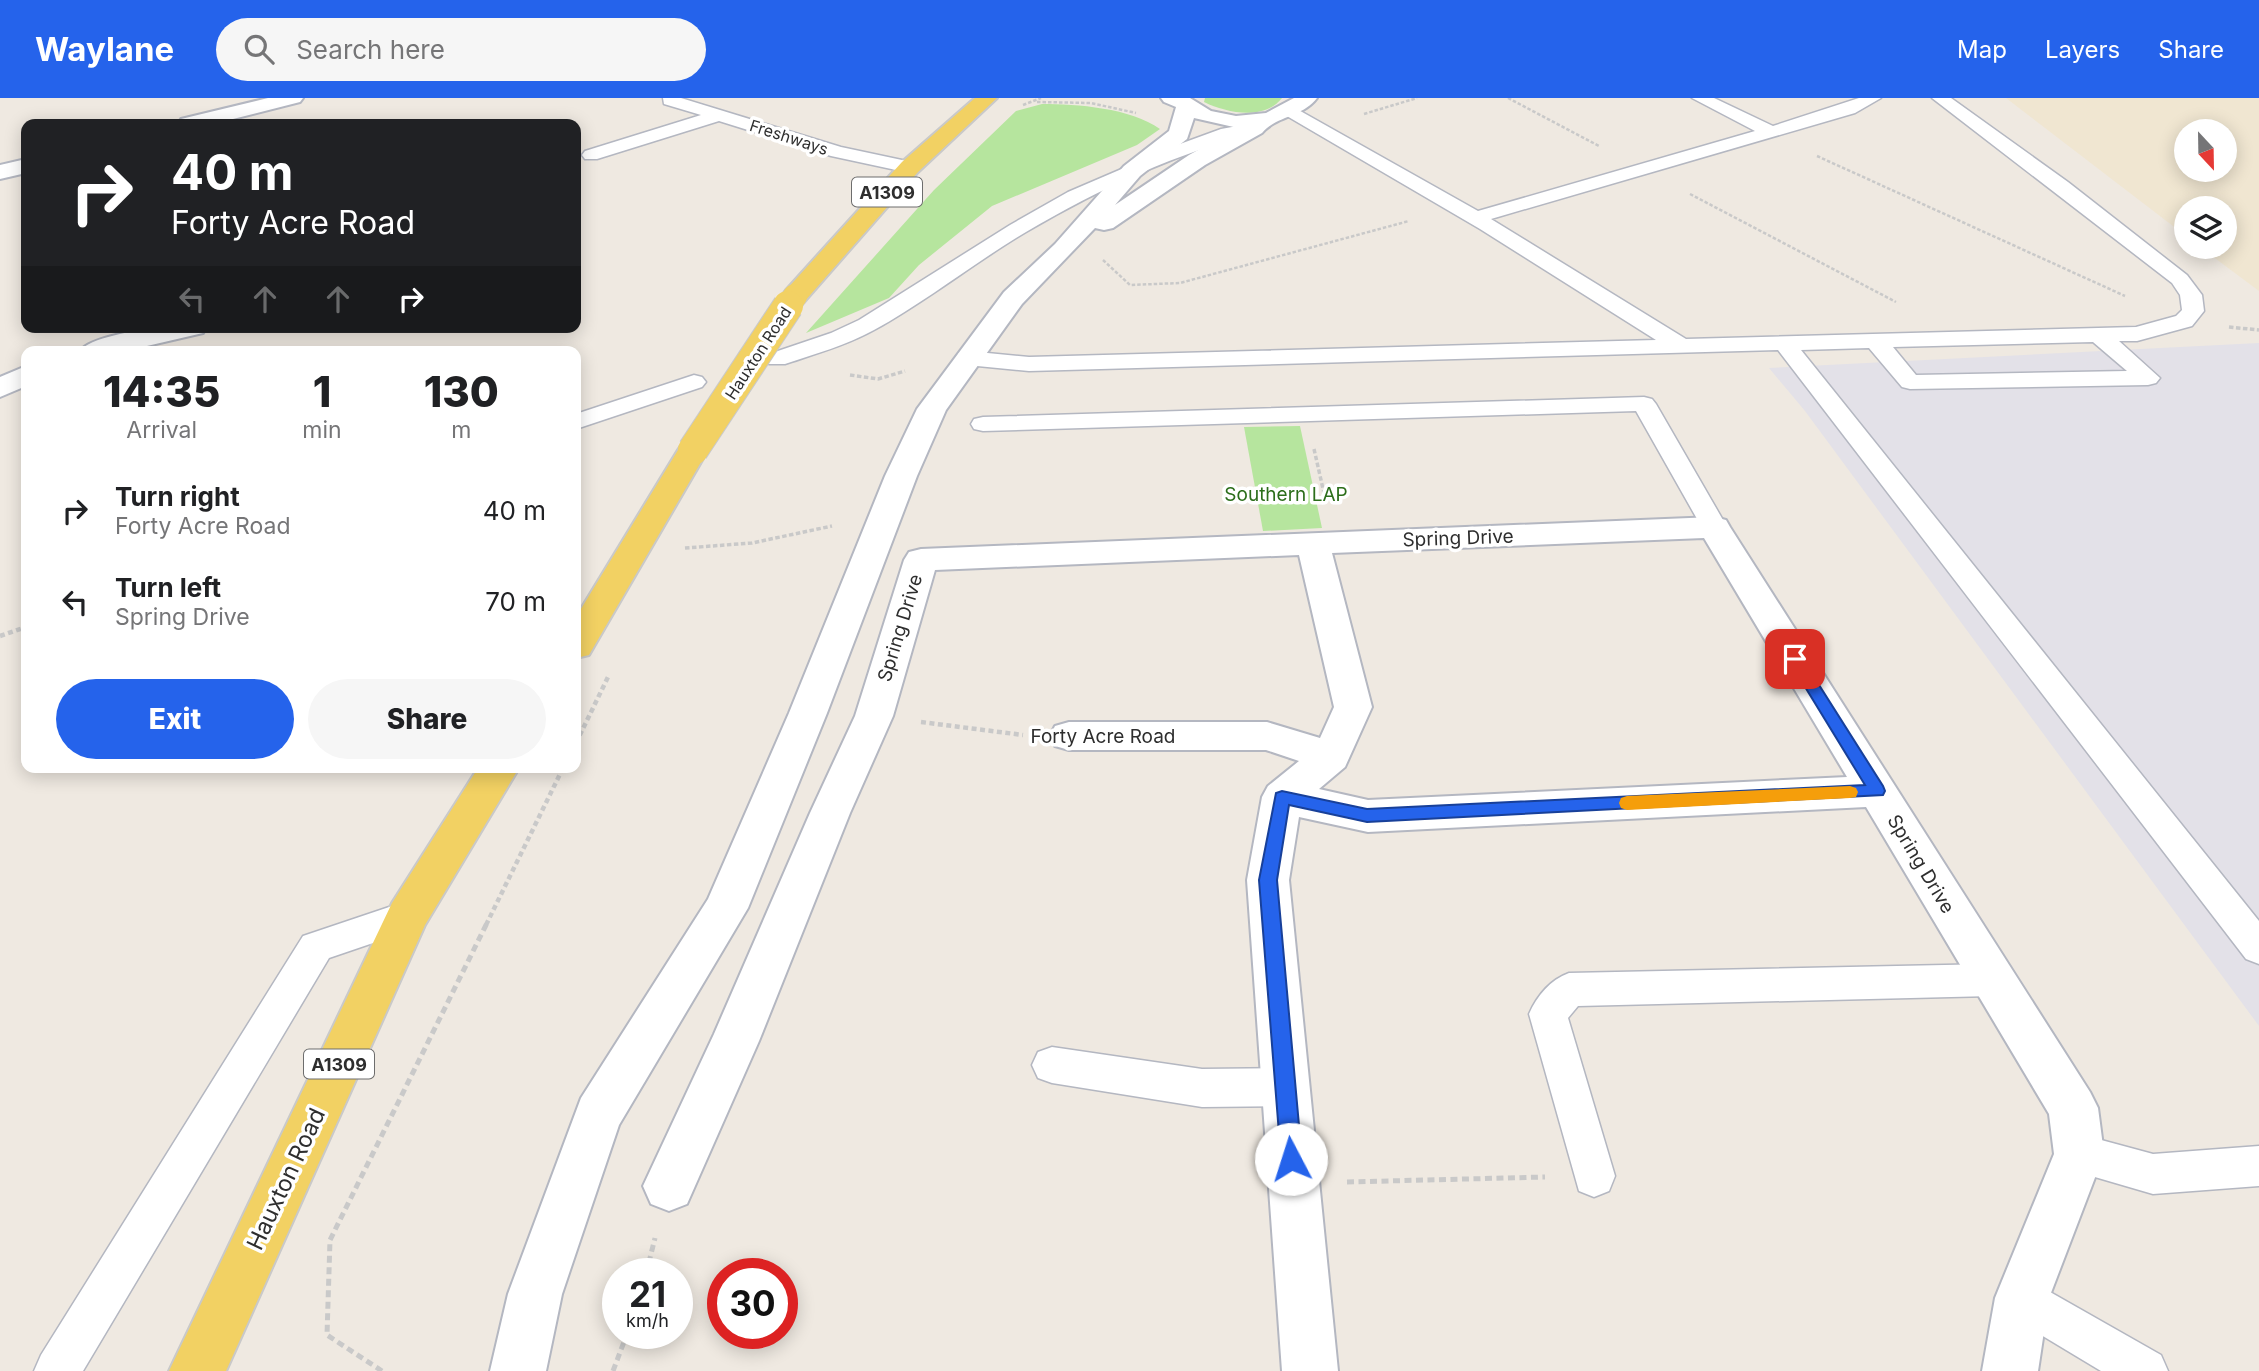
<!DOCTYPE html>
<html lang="en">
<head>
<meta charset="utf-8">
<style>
  :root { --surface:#fff; --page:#f6f6f6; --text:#202124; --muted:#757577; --accent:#2563eb }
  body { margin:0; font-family:Inter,sans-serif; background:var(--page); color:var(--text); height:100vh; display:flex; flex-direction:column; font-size:26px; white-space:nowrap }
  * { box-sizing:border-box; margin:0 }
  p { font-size:23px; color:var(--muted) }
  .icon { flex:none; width:38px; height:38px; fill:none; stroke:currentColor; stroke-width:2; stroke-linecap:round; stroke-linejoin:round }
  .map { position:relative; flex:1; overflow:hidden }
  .details { position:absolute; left:21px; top:248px; width:560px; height:427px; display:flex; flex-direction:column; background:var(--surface); border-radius:14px; box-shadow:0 4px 18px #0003 }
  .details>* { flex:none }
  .guide { position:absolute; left:21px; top:21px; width:560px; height:214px; border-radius:14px; box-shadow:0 4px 18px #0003; background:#202124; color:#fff; overflow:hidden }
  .needle { width:46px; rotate:158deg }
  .buttons { position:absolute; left:2174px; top:21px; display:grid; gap:14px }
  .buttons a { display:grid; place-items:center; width:63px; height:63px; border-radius:50%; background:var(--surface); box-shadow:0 4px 18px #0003; font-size:35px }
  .speed { position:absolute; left:602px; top:1160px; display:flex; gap:14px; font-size:35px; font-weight:700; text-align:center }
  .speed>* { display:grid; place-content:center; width:91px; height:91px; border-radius:50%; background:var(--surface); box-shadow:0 4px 18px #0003; line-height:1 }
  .speed small { font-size:18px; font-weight:400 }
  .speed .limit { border:10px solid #d22; background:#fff; color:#111 }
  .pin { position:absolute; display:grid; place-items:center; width:60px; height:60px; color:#fff; margin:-30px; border-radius:14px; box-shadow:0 4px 10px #0006 }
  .me { position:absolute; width:77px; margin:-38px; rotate:355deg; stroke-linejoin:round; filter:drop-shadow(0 0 5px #0008) }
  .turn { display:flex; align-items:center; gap:24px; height:147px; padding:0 35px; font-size:32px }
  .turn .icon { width:91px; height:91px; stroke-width:2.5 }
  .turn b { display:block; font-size:49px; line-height:60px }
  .lanes { display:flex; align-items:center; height:66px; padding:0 35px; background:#0003; justify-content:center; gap:35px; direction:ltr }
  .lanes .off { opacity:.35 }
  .eta { display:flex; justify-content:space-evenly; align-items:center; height:119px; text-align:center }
  .eta b { font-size:42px; font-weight:800; line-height:49px }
  .button { display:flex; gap:14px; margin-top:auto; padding:14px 35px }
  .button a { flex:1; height:80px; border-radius:42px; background:var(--accent); color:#fff; font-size:28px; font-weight:800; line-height:80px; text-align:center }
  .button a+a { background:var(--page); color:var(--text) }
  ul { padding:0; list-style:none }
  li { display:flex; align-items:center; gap:21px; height:91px; padding:0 35px }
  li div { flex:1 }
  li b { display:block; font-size:26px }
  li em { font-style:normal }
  header { display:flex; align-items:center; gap:42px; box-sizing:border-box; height:98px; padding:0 35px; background:var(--accent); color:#fff }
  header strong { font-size:33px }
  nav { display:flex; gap:38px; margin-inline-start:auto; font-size:24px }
  .search { width:490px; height:63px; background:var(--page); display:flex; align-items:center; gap:18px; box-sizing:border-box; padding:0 24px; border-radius:38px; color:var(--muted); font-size:26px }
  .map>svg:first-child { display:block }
  .industrial { fill:#e3e1e8 }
  .education { fill:#f0e6d1; fill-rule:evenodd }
  .green { fill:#b6e59e }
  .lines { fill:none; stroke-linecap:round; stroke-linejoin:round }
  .lane-casing { stroke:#b4b7c1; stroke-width:3 }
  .street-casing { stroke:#b4b7c1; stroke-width:4 }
  .primary-casing { stroke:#c9c9c9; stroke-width:4 }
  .path-far3 { stroke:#c9c9c9; stroke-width:2.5; stroke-dasharray:3.5 2; stroke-linecap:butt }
  .path-far2 { stroke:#c9c9c9; stroke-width:3.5; stroke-dasharray:4.5 2.5; stroke-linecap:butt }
  .path-far1 { stroke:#c9c9c9; stroke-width:4.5; stroke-dasharray:5 3.5; stroke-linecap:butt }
  .path { stroke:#c9c9c9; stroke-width:5; stroke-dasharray:7 4.5; stroke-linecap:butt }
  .lane { fill:#fff; fill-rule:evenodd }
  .street { fill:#fff; fill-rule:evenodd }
  .primary { fill:#f2d163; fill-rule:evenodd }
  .primary-bridge-far1-casing { stroke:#c9c9c9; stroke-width:25; stroke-linecap:butt }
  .primary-bridge-casing { stroke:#c9c9c9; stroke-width:32; stroke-linecap:butt }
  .primary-bridge-far1 { stroke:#f2d163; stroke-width:24 }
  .primary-bridge { stroke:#f2d163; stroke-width:30 }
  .route { fill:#2563eb; stroke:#184099; stroke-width:2 }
  .slow { fill:#f59e0b }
  .labels { text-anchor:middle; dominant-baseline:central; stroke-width:7; stroke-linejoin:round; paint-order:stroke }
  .far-street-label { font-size:16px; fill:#2e2e2e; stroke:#fff }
  .shield { fill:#fff; stroke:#6d6d6d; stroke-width:2 }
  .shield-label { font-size:18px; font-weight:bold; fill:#2e2e2e }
  .park-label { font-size:19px; fill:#2c6e1b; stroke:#fff }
  .street-label { font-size:19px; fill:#2e2e2e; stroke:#fff }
  .near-street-label { font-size:23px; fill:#2e2e2e; stroke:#fff }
</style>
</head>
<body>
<header>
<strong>Waylane</strong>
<div class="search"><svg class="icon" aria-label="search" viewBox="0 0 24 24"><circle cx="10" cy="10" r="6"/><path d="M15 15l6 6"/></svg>Search here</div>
<nav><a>Map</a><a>Layers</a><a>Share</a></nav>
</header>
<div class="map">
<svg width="2259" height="1273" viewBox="0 0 2259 1273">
  <rect width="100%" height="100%" fill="#efe9e1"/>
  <path class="industrial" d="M2259,245V928L1805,313L1769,270Z"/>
  <path class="education" d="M2006,0H2259V193L2200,149H2224V110H2186V138ZM2186,33H2224V72H2186Z"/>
  <g class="green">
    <path d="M1205,0H1282C1264,23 1227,15 1204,4Z"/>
    <path d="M1042,6C1077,6 1131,10 1160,31L1137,47L992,108L919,167L889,200L806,235L934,92L1016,13Z"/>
    <path d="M1300,328L1322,430L1263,433L1244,329Z"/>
  </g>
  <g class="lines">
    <g class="lane-casing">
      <g id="lane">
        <path d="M663,0H681L841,49L916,65L919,69L910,75L831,58L719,23L597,61H585L582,57L585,53L701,17L664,6Z"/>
        <path d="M1692,0H1714L1773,28L1859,0H1881L1855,15L1491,121L1686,241L2136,229L2176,218L2182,212L2180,197L2172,185L1932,0H1951L2068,84L2187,177L2202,197L2204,213L2192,228L2137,243H2119L2160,280L2156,285L2148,287L1910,291L1902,289L1869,250L1801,252L2259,823V866L2246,861L1778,252L1029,273L967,267L959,265L956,260L959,255L967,253L1029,259L1656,242L1480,131L1280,14L1289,9L1295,10L1478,113L1755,33ZM2093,244L2127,273L1916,277L1893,249Z"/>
        <path d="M1254,25L1260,26L1263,30L1260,34C1178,54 1099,91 1026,134C975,164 927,203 874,232C847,247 815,256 785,266H769L766,261L769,256L831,235L859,222L1010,127L1068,94L1180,46L1221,31Z"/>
        <path d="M694,277L702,279L706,284L702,289L576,331V316Z"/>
        <path d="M1644,299L1652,301L1656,306L1727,429L1723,435L1714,437L1705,435L1636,313L983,333L974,331L971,326L974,321L983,319Z"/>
        <path d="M407,803L420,807L425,818L420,829L329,860L83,1273H34L41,1257L303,838Z"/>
        <path d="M1992,866L2005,870L2011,882L2005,894L1992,898L1578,908L1568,920L1615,1078L1609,1093L1594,1099L1579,1093L1529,916C1537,898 1550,882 1569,875Z"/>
        <path d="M1052,949L1202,971L1285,970L1299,976L1305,989L1299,1002L1285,1008L1202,1009L1052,985L1038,980L1032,967L1038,954Z"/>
        <path d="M2079,1036L2153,1056L2259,1048V1088L2153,1096L2064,1070L2058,1056L2064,1042Z"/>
        <path d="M2022,1178L2161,1257L2168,1273H2101L2006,1216L2000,1200L2006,1184Z"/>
      </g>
    </g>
    <g class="street-casing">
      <g id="street">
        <path d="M268,0H303L300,4L213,26H178L181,21Z"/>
        <path d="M1161,0H1190L1211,13L1236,18L1266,15L1294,0H1317C1303,19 1276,18 1262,35L1205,67L1113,130L1104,132L1095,130L1022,206L946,312L917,378L827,615L748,810L619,1027L562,1196L546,1273H490L508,1196L581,1000L708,801L789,615L885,378L917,311L1004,194L1055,146L1124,68L1169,33L1176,9L1164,4ZM1194,20L1238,30L1189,57L1115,107L1140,78L1187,41Z"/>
        <path d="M26,61V75L0,81V67Z"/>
        <path d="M155,229H206L203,235L121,254H79C89,239 137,233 155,229Z"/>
        <path d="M26,268V288L0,299V279Z"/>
        <path d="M1714,419L1726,422L1730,429L2090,994L2098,1010L2104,1056L2049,1200L2038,1273H1982L1995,1200L2054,1056L2049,1016L1866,709L1368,734L1299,719L1289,782L1338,1273H1282L1247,782L1262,699L1268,688L1299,663L1266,652H1069L1055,648L1050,638L1055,628L1069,624H1267L1320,640L1334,609L1299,457L935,472L893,618L850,715L759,943L687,1106L669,1113L651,1106L643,1088L714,936L810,715L855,618L904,462L909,454L921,451ZM1704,440L1847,679L1368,702L1319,691L1345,669L1372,609L1332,455Z"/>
      </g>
    </g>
    <g class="primary-casing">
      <g id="primary">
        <path d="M975,0H997L918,74L804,204L795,206L786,204L782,198L786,192L902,64Z"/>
        <path d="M693,343L704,346L708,352L589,557L576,560V519L678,352L682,346Z"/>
        <path d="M478,670H519L425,827L226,1273H169L392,805Z"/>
      </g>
    </g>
    <g class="path-far3">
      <path d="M1508,0L1599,48"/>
      <path d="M1037,4L1091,5L1136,15"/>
      <path d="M1023,7L1041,0"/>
      <path d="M1364,16L1417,0"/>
      <path d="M1817,58L2125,198"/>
      <path d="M1690,96L1896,204"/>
      <path d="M1103,162L1130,187L1180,185L1409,123"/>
    </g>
    <g class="path-far2">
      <path d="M2229,229L2259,232"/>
      <path d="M850,277L878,281L905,273"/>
      <path d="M1314,351L1326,404"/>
      <path d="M685,450L752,445L832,428"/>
    </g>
    <g class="path-far1">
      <path d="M0,538L26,529"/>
      <path d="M921,624L1023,637"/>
      <path d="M576,645L609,577"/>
      <path d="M486,827L563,670"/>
    </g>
    <g class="path">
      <path d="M1347,1084L1545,1079"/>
      <path d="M646,1176L655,1140"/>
      <path d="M382,1273L327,1237L330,1142L487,825"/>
      <path d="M613,1273L627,1236"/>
    </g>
    <use href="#lane" class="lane"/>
    <use href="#street" class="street"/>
    <use href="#primary" class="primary"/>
    <g class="primary-bridge-far1-casing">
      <path id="primary-bridge-far1" d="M787,210L795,198"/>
    </g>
    <g class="primary-bridge-casing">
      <path id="primary-bridge" d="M693,352L788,208"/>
    </g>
    <use href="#primary-bridge-far1" class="primary-bridge-far1"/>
    <use href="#primary-bridge" class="primary-bridge"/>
  </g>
  <path class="route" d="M1795,556L1800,557L1883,688L1885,693L1883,697L1367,724L1289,707L1277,782L1302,1061L1299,1068L1291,1071L1284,1068L1281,1061L1259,782L1276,695L1282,693L1367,711L1865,687L1788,561Z"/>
  <path class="slow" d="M1850,688L1856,690L1858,694L1856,699L1850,700L1627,712L1621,710L1619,705L1621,700L1627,698Z"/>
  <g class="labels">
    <g class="far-street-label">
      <text transform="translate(789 39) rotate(18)">Freshways</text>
      <text transform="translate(758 255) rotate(-57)">Hauxton Road</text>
    </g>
    <g class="shield">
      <rect x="852" y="79.5" width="70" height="29" rx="5"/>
      <rect x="304" y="951.5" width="70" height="29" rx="5"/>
    </g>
    <g class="shield-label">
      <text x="887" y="94">A1309</text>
      <text x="339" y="966">A1309</text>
    </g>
    <g class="park-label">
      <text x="1286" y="396">Southern LAP</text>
    </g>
    <g class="street-label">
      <text transform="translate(1458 440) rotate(-2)">Spring Drive</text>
      <text transform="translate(900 530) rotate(-73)">Spring Drive</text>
      <text x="1103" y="638">Forty Acre Road</text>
      <text transform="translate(1921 766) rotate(59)">Spring Drive</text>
    </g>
    <g class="near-street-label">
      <text transform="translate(286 1081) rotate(-65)">Hauxton Road</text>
    </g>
  </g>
</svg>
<div class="buttons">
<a><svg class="needle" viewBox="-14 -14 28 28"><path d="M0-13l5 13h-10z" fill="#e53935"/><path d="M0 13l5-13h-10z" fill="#757577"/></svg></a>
<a><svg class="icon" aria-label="layers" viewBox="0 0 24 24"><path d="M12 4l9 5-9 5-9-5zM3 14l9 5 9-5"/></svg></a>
</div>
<div class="speed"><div>21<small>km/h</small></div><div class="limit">30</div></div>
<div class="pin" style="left:1795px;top:561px;background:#d93025"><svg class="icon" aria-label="arrive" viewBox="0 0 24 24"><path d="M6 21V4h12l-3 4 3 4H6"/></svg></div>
<svg class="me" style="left:1291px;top:1061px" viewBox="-20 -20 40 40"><circle r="19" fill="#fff"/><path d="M0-13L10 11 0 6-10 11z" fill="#2563eb"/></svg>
<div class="guide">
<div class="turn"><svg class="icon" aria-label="right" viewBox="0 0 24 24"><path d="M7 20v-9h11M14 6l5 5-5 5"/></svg><div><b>40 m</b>Forty Acre Road</div></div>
<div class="lanes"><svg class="icon off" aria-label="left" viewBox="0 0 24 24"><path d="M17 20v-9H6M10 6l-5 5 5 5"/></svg><svg class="icon off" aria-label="ahead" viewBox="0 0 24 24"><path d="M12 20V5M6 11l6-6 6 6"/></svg><svg class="icon off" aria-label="ahead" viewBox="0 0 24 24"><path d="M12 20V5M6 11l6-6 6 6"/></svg><svg class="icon" aria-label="right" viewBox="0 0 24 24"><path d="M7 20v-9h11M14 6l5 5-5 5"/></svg></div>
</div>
<section class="details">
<div class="eta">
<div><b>14:35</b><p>Arrival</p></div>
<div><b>1</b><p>min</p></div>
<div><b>130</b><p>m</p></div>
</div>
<ul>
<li><svg class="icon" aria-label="right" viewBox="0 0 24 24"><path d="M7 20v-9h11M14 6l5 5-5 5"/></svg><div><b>Turn right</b><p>Forty Acre Road</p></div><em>40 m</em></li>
<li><svg class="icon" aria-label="left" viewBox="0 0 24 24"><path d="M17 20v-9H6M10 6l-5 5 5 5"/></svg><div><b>Turn left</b><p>Spring Drive</p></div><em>70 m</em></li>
</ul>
<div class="button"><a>Exit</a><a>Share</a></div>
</section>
</div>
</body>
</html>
